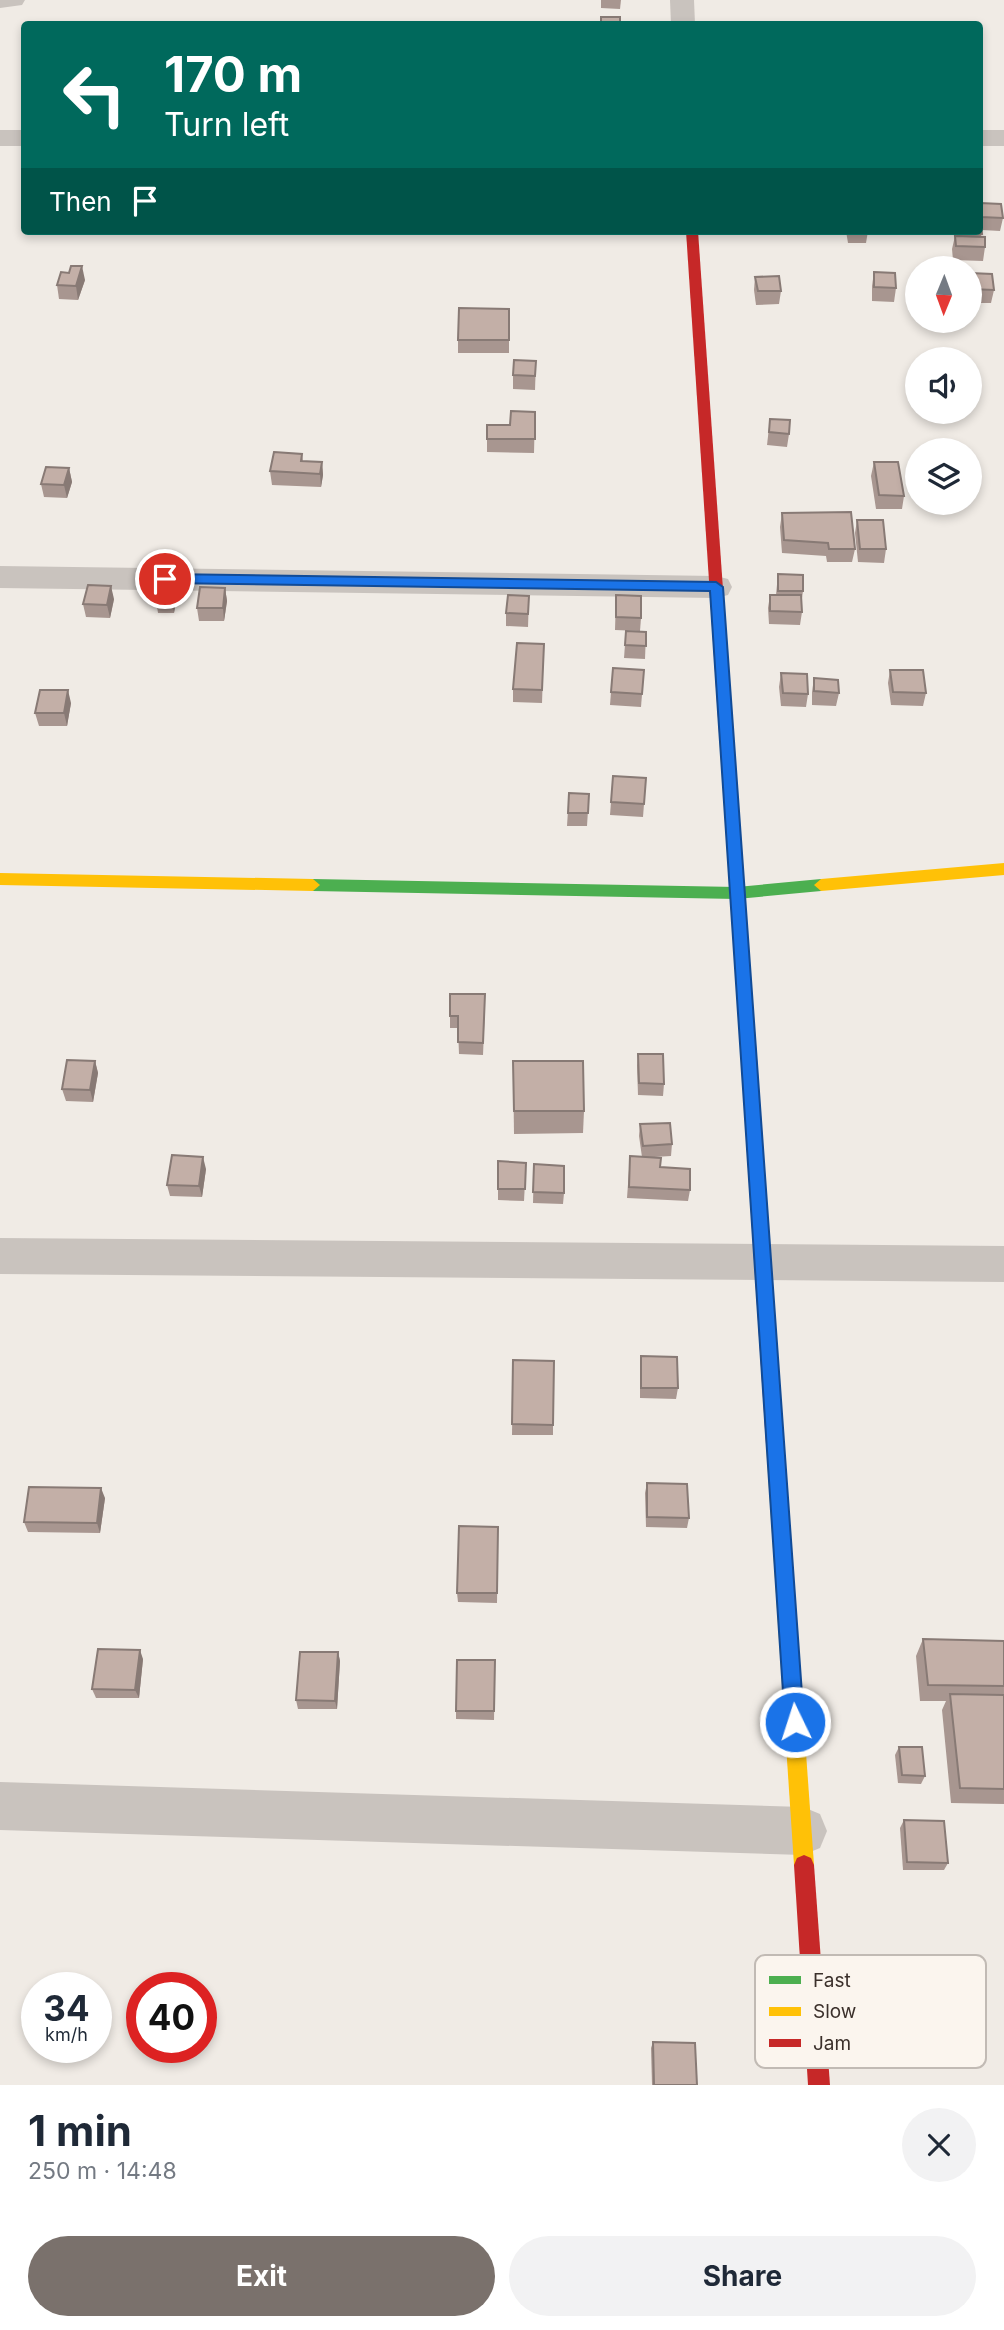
<!DOCTYPE html>
<html lang="en">
<head>
<meta charset="utf-8">
<style>
  :root { --surface:#fff; --page:#f2f2f3; --text:#1f2937; --muted:#747a83; --accent:#7a716c }
  body { margin:0; font-family:Inter,sans-serif; background:var(--page); color:var(--text); height:100vh; display:flex; flex-direction:column; font-size:26px; white-space:nowrap }
  * { box-sizing:border-box; margin:0 }
  p { font-size:23px; color:var(--muted) }
  .icon { flex:none; width:38px; height:38px; fill:none; stroke:currentColor; stroke-width:2; stroke-linecap:round; stroke-linejoin:round }
  .map { position:relative; height:2085px; overflow:hidden }
  .drawer { display:flex; flex-direction:column; background:var(--surface); flex:1 }
  .drawer>* { flex:none }
  .banner { position:absolute; left:21px; top:21px; width:962px; height:214px; border-radius:7px; box-shadow:0 4px 10px #0003; background:#00695c; color:#fff; overflow:hidden }
  .needle { width:46px; rotate:181deg }
  .controls { position:absolute; left:905px; top:256px; display:grid; gap:14px }
  .controls a { display:grid; place-items:center; width:77px; height:77px; border-radius:50%; background:var(--surface); box-shadow:0 4px 10px #0003; font-size:35px }
  .speed { position:absolute; left:21px; top:1972px; display:flex; gap:14px; font-size:35px; font-weight:700; text-align:center }
  .speed>* { display:grid; place-content:center; width:91px; height:91px; border-radius:50%; background:var(--surface); box-shadow:0 4px 10px #0003; line-height:1 }
  .speed small { font-size:18px; font-weight:400 }
  .speed .limit { border:10px solid #d22; background:#fff; color:#111 }
  .pin { position:absolute; display:grid; place-items:center; width:60px; height:60px; color:#fff; margin:-30px; border:4px solid #fff; border-radius:50%; box-shadow:0 2px 7px #0007 }
  .me { position:absolute; width:77px; margin:-38px; rotate:356deg; stroke-linejoin:round; filter:drop-shadow(0 0 5px #0008) }
  .turn { display:flex; align-items:center; gap:24px; height:147px; padding:0 28px; font-size:32px }
  .turn .icon { width:91px; height:91px; stroke-width:2.5 }
  .turn b { display:block; font-size:49px; line-height:60px }
  .then { display:flex; align-items:center; height:66px; padding:0 28px; background:#0003; gap:14px; font-size:26px }
  .round { display:grid; place-items:center; flex:none; width:74px; height:74px; border-radius:37px; background:var(--page) }
  .overview { display:flex; align-items:center; justify-content:space-between; height:119px; padding:0 28px }
  h1 { font-size:42px; font-weight:700; line-height:52px }
  .cta { display:flex; gap:14px; margin-top:auto; padding:14px 28px }
  .cta a { flex:1; height:80px; border-radius:42px; background:var(--accent); color:#fff; font-size:28px; font-weight:700; line-height:80px; text-align:center }
  .cta a+a { background:var(--page); color:var(--text) }
  .map>svg:first-child { display:block }
  .lines { fill:none; stroke-linecap:round; stroke-linejoin:round }
  .street { fill:#c9c3be; fill-rule:evenodd }
  .fast { fill:#4caf50; fill-rule:evenodd }
  .slow { fill:#ffc107; fill-rule:evenodd }
  .jam { fill:#c62828; fill-rule:evenodd }
  .wall { fill:#a89690 }
  .shaded-wall { fill:#887a75 }
  .building { fill:#c3afa7; stroke:#887a75; stroke-width:2 }
  .route { fill:#1a73e8; stroke:#114b97; stroke-width:2 }
  .key { fill:#fbf5ee; stroke:#c1bab4; stroke-width:2 }
  .key-label { font-size:19px; fill:#3b302b }
</style>
</head>
<body>
<div class="map">
<svg width="1004" height="2085" viewBox="0 0 1004 2085">
  <rect width="100%" height="100%" fill="#f0ebe5"/>
  <g class="lines">
    <g class="street">
      <path d="M0,0H25L22,5L0,8Z"/>
      <path d="M670,0H694L695,24H671Z"/>
      <rect x="0" y="130" width="24" height="16"/>
      <rect x="980" y="130" width="24" height="16"/>
      <path d="M0,566L716,576L728,579L732,587L728,595L716,598L0,588Z"/>
      <path d="M0,1238L1004,1246V1282L0,1274Z"/>
      <path d="M0,1782L803,1807L820,1814L827,1831L820,1848L803,1855L0,1830Z"/>
    </g>
    <path class="fast" d="M313,879L737,887L821,879L828,885L821,891L737,899L313,891L306,885Z"/>
    <g class="slow">
      <path d="M726,728L733,733L756,1045L754,1050H742L740,1045L719,733Z"/>
      <path d="M1004,863V875L821,891L814,885L821,879Z"/>
      <path d="M0,873L313,879L320,885L313,891L0,885Z"/>
      <path d="M775,1436L781,1438L784,1444L814,1865L811,1872L804,1875L797,1872L794,1865L766,1444L769,1438Z"/>
    </g>
    <g class="jam">
      <path d="M686,231H698L733,733L726,738L719,733Z"/>
      <path d="M748,1039L754,1040L756,1045L784,1444L781,1450L775,1452L769,1450L766,1444L740,1045L742,1040Z"/>
      <path d="M804,1855L811,1858L814,1865L830,2085H808L794,1865L797,1858Z"/>
    </g>
  </g>
  <g class="wall">
    <path d="M601,0H621L620,9L601,8Z"/>
    <path d="M980,203L1003,218L1000,231L982,230L981,237L985,247L983,261L953,260L952,249L955,236H957V231H980Z"/>
    <path d="M846,231H868L866,243H848Z"/>
    <path d="M874,272L896,288L894,302L872,301V286Z"/>
    <path d="M970,273L994,290L991,303H970Z"/>
    <path d="M755,277L781,291L779,304L756,305L754,290Z"/>
    <path d="M85,280L78,300L59,299L57,285Z"/>
    <path d="M509,309V353H458V340Z"/>
    <path d="M536,361L535,390L513,389V375Z"/>
    <path d="M535,412L534,453L487,452V425H510Z"/>
    <path d="M770,419L789,434L787,447L767,445Z"/>
    <path d="M302,454L303,461L322,462L323,475L321,487L272,485L270,471Z"/>
    <path d="M874,462L904,496L902,509H876L871,476Z"/>
    <path d="M69,468L72,482L67,498L44,497L41,484Z"/>
    <path d="M782,513L855,549L852,562H827L826,556L782,553L780,527Z"/>
    <path d="M857,520L886,549L884,563L858,562L855,533Z"/>
    <path d="M778,574L803,591L802,598V612L800,625L769,624L768,608L770,595H776Z"/>
    <path d="M225,588L227,601L224,621H199L197,608Z"/>
    <path d="M616,595L641,618L640,631L615,630Z"/>
    <path d="M529,596L528,627L506,626V613Z"/>
    <path d="M114,599L110,618L86,617L83,604Z"/>
    <path d="M156,600H176L174,613H158Z"/>
    <path d="M626,631L646,632L645,659L624,658Z"/>
    <path d="M544,644L542,703L513,702V689Z"/>
    <path d="M644,670L641,707L610,705L611,692Z"/>
    <path d="M890,670L926,693L923,706L891,705L888,683Z"/>
    <path d="M781,673L808,694L806,707L781,706L779,687Z"/>
    <path d="M814,678L839,693L836,706L812,705V692Z"/>
    <path d="M71,703L67,726H39L35,713Z"/>
    <path d="M646,778L643,817L610,815L611,802Z"/>
    <path d="M569,793L589,794L587,826H567Z"/>
    <path d="M450,994L485,1007L483,1055L459,1054L458,1028H450Z"/>
    <path d="M638,1054L664,1084L663,1096L638,1095L637,1066Z"/>
    <path d="M95,1061L98,1073L93,1102L66,1101L62,1089Z"/>
    <path d="M513,1061L584,1111L583,1133L514,1134Z"/>
    <path d="M640,1124L672,1144L671,1156L654,1157L660,1167L690,1190L688,1201L627,1198L630,1156L642,1157L639,1136Z"/>
    <path d="M498,1161L526,1163L524,1201L498,1200Z"/>
    <path d="M534,1164L564,1193L563,1204L533,1203Z"/>
    <path d="M206,1169L202,1197L170,1196L167,1185Z"/>
    <path d="M641,1356L678,1388L676,1399L640,1398V1367Z"/>
    <path d="M513,1360L553,1425V1435H512Z"/>
    <path d="M647,1483L689,1518L687,1528L646,1527L645,1493Z"/>
    <path d="M105,1498L100,1533L28,1532L24,1522Z"/>
    <path d="M498,1527L497,1603L458,1602L457,1593Z"/>
    <path d="M923,1639L1004,1641V1804L951,1803L942,1710L946,1701H920L916,1656Z"/>
    <path d="M338,1652L340,1661L337,1709H298L296,1700Z"/>
    <path d="M143,1659L139,1698H96L92,1689Z"/>
    <path d="M495,1660L494,1720L456,1719V1711Z"/>
    <path d="M899,1747L925,1776L921,1784L898,1783L895,1755Z"/>
    <path d="M904,1820L948,1863L944,1870H903L900,1828Z"/>
    <path d="M653,2042L697,2085H652L651,2048Z"/>
  </g>
  <g class="shaded-wall">
    <path d="M82,266L85,280L78,300L76,286Z"/>
    <path d="M322,462L323,475L321,487L320,474Z"/>
    <path d="M69,468L72,482L67,498L64,485Z"/>
    <path d="M111,586L114,599L110,618L107,605Z"/>
    <path d="M174,586L176,600L174,613L172,600Z"/>
    <path d="M225,588L227,601L224,621L223,608Z"/>
    <path d="M68,690L71,703L67,726L64,713Z"/>
    <path d="M95,1061L98,1073L93,1102L90,1090Z"/>
    <path d="M203,1157L206,1169L202,1197L199,1186Z"/>
    <path d="M101,1488L105,1498L100,1533L97,1523Z"/>
    <path d="M140,1650L143,1659L139,1698L135,1690Z"/>
    <path d="M338,1652L340,1661L337,1709L335,1701Z"/>
  </g>
  <g class="building">
    <rect x="601" y="17" width="19" height="7"/>
    <rect x="522" y="22" width="13" height="2"/>
    <path d="M980,203L1001,204L1003,218L981,217Z"/>
    <path d="M980,221H981L982,234L960,233V231H980Z"/>
    <path d="M955,236L985,237V247L956,246Z"/>
    <path d="M71,266H82L76,286L57,285L61,272L69,273Z"/>
    <path d="M874,272L895,273L896,288L874,287Z"/>
    <path d="M970,273L992,274L994,290L970,289Z"/>
    <path d="M779,276L781,291H758L755,277Z"/>
    <path d="M459,308L509,309V340H458Z"/>
    <path d="M514,360L536,361L535,376L513,375Z"/>
    <path d="M511,411L535,412V439H487V425H510Z"/>
    <path d="M770,419L790,420L789,434L769,432Z"/>
    <path d="M274,452L302,454L301,461L322,462L320,474L270,471Z"/>
    <path d="M874,462H898L904,496L879,495Z"/>
    <path d="M46,467L69,468L64,485L41,484Z"/>
    <path d="M851,512L855,549H829L828,543L784,540L782,513Z"/>
    <path d="M857,520H883L886,549H860Z"/>
    <path d="M778,574L803,575V591H778Z"/>
    <path d="M88,585L111,586L107,605L83,604Z"/>
    <path d="M158,586H174L172,600H156Z"/>
    <path d="M200,587L225,588L223,608H197Z"/>
    <path d="M508,595L529,596L528,614L506,613Z"/>
    <path d="M616,595L641,596V618L616,617Z"/>
    <path d="M770,595H801L802,612L770,611Z"/>
    <path d="M626,631L646,632V646L625,645Z"/>
    <path d="M517,643L544,644L542,690L513,689Z"/>
    <path d="M613,668L644,670L642,694L611,692Z"/>
    <path d="M890,670H923L926,693L893,692Z"/>
    <path d="M781,673L807,674L808,694L783,693Z"/>
    <path d="M814,678L838,680L839,693L814,691Z"/>
    <path d="M40,690H68L64,713H35Z"/>
    <path d="M613,776L646,778L644,804L611,802Z"/>
    <path d="M569,793L589,794L588,813H568Z"/>
    <path d="M450,994H485L483,1043L458,1042V1016H450Z"/>
    <path d="M638,1054H663L664,1084L639,1083Z"/>
    <path d="M67,1060L95,1061L90,1090L62,1089Z"/>
    <path d="M513,1061H583L584,1111H514Z"/>
    <path d="M670,1123L672,1144L643,1146L640,1124Z"/>
    <path d="M172,1155L203,1157L199,1186L167,1185Z"/>
    <path d="M630,1156L661,1158L660,1167L690,1169V1190L629,1187Z"/>
    <path d="M498,1161L526,1163L525,1189H498Z"/>
    <path d="M534,1164L564,1166V1193L533,1192Z"/>
    <path d="M641,1356L677,1357L678,1388H641Z"/>
    <path d="M513,1360L554,1361L553,1425L512,1424Z"/>
    <path d="M647,1483L687,1484L689,1518L647,1517Z"/>
    <path d="M29,1487L101,1488L97,1523L24,1522Z"/>
    <path d="M459,1526L498,1527L497,1593H457Z"/>
    <path d="M923,1639L1004,1641V1686L928,1685Z"/>
    <path d="M98,1649L140,1650L135,1690L92,1689Z"/>
    <path d="M300,1652H338L335,1701L296,1700Z"/>
    <path d="M457,1660H495L494,1711H456Z"/>
    <path d="M950,1694L1004,1695V1789L960,1788Z"/>
    <path d="M899,1747H922L925,1776L902,1775Z"/>
    <path d="M904,1820L944,1821L948,1863L907,1862Z"/>
    <path d="M653,2042L695,2043L697,2085H654Z"/>
  </g>
  <path class="route" d="M165,574L716,582L723,587L804,1722L802,1729L795,1732L788,1729L785,1722L710,591L165,583L158,579Z"/>
  <rect x="755" y="1955" width="231" height="113" rx="10" class="key"/>
  <rect x="769" y="1976" width="32" height="8" fill="#4caf50"/>
  <rect x="769" y="2007" width="32" height="9" fill="#ffc107"/>
  <rect x="769" y="2039" width="32" height="8" fill="#c62828"/>
  <g class="key-label">
    <text x="813" y="1987">Fast</text>
    <text x="813" y="2018">Slow</text>
    <text x="813" y="2050">Jam</text>
  </g>
</svg>
<div class="controls">
<a><svg class="needle" viewBox="-14 -14 28 28"><path d="M0-13l5 13h-10z" fill="#e53935"/><path d="M0 13l5-13h-10z" fill="#747a83"/></svg></a>
<a><svg class="icon" aria-label="sound" viewBox="0 0 24 24"><path d="M4 9h4l5-4v14l-5-4H4zM17 9q2 3 0 6"/></svg></a>
<a><svg class="icon" aria-label="layers" viewBox="0 0 24 24"><path d="M12 4l9 5-9 5-9-5zM3 14l9 5 9-5"/></svg></a>
</div>
<div class="speed"><div>34<small>km/h</small></div><div class="limit">40</div></div>
<div class="pin" style="left:165px;top:579px;background:#d93025"><svg class="icon" aria-label="arrive" viewBox="0 0 24 24"><path d="M6 21V4h12l-3 4 3 4H6"/></svg></div>
<svg class="me" style="left:795px;top:1722px" viewBox="-20 -20 40 40"><circle r="17" fill="#1a73e8" stroke="#fff" stroke-width="3"/><path d="M0-11L8 9 0 5-8 9z" fill="#fff"/></svg>
<div class="banner">
<div class="turn"><svg class="icon" aria-label="left" viewBox="0 0 24 24"><path d="M17 20v-9H6M10 6l-5 5 5 5"/></svg><div><b>170 m</b>Turn left</div></div>
<div class="then">Then<svg class="icon" aria-label="arrive" viewBox="0 0 24 24"><path d="M6 21V4h12l-3 4 3 4H6"/></svg></div>
</div>
</div>
<section class="drawer">
<div class="overview"><div><h1>1 min</h1><p>250 m · 14:48</p></div><a class="round"><svg class="icon" aria-label="close" viewBox="0 0 24 24"><path d="M6 6l12 12M18 6L6 18"/></svg></a></div>
<div class="cta"><a>Exit</a><a>Share</a></div>
</section>
</body>
</html>
